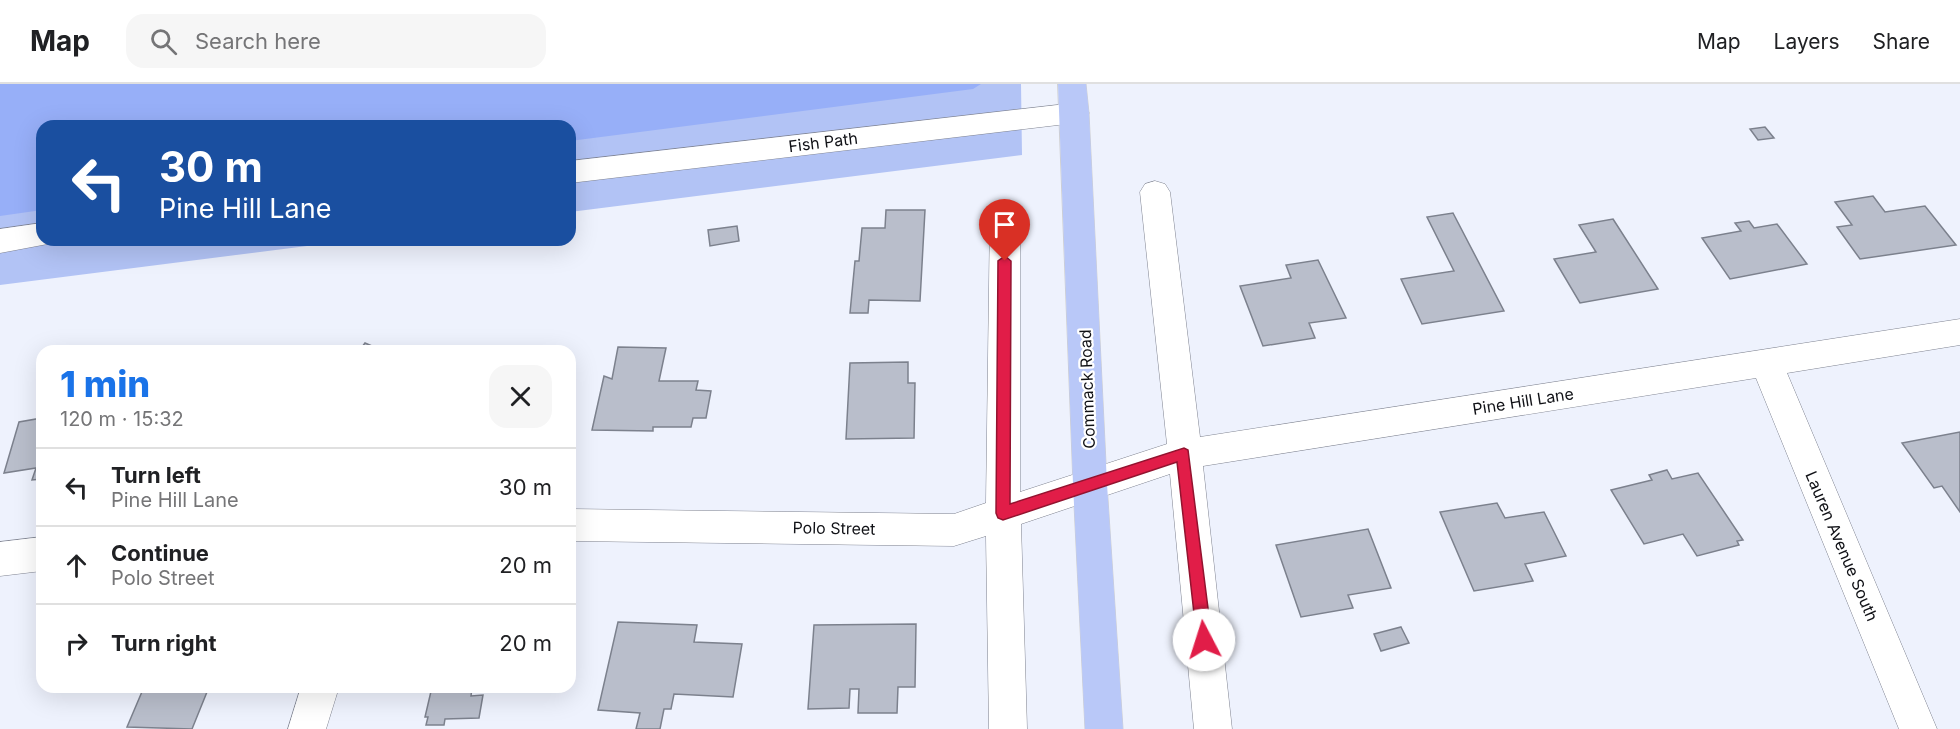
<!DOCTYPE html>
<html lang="en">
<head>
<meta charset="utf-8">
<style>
  :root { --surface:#fff; --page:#f6f6f6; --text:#202124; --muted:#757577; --line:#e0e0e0; --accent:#1a73e8 }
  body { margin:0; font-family:Inter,sans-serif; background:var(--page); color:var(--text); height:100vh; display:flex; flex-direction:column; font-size:22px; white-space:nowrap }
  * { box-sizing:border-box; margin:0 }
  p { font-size:20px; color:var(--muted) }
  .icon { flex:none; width:33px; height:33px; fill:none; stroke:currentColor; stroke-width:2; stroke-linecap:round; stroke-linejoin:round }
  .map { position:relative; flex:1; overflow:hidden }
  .side { position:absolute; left:36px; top:261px; width:540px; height:348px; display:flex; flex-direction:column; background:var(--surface); border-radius:18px; box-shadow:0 6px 24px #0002 }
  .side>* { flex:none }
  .top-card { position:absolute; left:36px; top:36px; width:540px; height:126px; border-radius:18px; box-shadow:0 6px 24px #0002; background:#1a4fa0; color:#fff; overflow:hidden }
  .pin { position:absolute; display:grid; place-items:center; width:51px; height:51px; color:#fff; margin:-62px -26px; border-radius:50% 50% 50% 0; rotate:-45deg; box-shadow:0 0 6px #0007 }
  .pin .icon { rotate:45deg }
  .me { position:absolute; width:66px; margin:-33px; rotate:355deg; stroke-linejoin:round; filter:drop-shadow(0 0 4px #0008) }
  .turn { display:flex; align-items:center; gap:21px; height:126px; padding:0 24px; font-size:27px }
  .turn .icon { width:78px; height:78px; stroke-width:2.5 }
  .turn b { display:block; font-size:42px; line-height:51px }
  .round { display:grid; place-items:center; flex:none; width:63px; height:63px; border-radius:18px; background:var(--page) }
  .headline { display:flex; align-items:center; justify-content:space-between; height:102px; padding:0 24px }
  h1 { font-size:36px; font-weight:800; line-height:45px; color:var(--accent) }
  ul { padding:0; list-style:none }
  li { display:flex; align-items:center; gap:18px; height:78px; padding:0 24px; border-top:2px solid var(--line) }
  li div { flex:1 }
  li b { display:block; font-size:22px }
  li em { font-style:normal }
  header { display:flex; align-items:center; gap:36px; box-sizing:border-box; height:84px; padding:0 30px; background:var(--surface); border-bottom:2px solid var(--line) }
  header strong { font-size:28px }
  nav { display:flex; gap:33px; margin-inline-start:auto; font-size:21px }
  .search { width:420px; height:54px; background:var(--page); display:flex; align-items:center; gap:15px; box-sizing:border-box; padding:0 21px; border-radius:18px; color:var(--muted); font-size:22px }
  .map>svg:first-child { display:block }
  .green { fill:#b2c3f5 }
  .forest { fill:#97aff8 }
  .building { fill:#b9becb; stroke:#7c818d; stroke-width:1.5 }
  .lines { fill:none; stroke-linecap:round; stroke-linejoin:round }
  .minor-casing { stroke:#7f8390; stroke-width:1 }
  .major-casing { stroke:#cfcfd0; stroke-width:1 }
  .minor { fill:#fff; fill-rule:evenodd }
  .major { fill:#b9c8f8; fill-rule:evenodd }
  .route { fill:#e11d48; stroke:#92132f; stroke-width:1.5 }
  .labels { text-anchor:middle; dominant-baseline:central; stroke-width:4.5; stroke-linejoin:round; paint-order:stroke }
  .street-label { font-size:16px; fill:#101116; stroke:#fff }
</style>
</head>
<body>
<header>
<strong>Map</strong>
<div class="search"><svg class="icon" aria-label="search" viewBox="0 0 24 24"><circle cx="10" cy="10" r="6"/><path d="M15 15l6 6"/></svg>Search here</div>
<nav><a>Map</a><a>Layers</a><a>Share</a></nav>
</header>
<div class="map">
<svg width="1960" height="645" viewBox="0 0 1960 645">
  <rect width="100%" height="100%" fill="#eef2fd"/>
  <path class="green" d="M0,0H1021L1022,71L570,128V42H42V156H354L0,201Z"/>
  <path class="forest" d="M0,0H981L973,5L570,57V42H42V126L0,132Z"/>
  <g class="building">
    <path d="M1765,43L1774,54L1758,56L1750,45Z"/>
    <path d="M1873,112L1885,128L1925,122L1956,161L1860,175L1837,143L1852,141L1835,118Z"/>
    <path d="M886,126H925L920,217L869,216L868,229H850L855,177H859L862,144H885Z"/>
    <path d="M1453,129L1504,227L1422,240L1401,195L1454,187L1427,133Z"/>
    <path d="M1613,135L1658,205L1580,219L1554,175L1596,168L1579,141Z"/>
    <path d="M1749,137L1754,144L1777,140L1807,180L1730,195L1702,154L1741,147L1735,139Z"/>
    <path d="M737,142L739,157L710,162L708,146Z"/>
    <path d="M1318,176L1346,234L1309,239L1315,254L1263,262L1240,202L1291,194L1286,181Z"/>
    <path d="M365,259L379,265L377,267H359Z"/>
    <path d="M618,263L666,264L659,297H698L696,306L711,307L706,334H693L691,343H653V347L592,346L604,292L612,295Z"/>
    <path d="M908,278V299H915L914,354L846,355L850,279Z"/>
    <path d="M42,334V395L32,396L36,384L4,389L19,338Z"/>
    <path d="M1960,348V428L1942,402L1934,404L1902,359Z"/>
    <path d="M1667,386L1672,395L1698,389L1743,456L1737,457L1739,461L1697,472L1683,450L1644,460L1611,406L1652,396L1649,391Z"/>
    <path d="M1497,419L1505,434L1544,428L1566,472L1525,480L1533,497L1474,507L1440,428Z"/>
    <path d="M1368,445L1391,504L1348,511L1353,524L1301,533L1276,461Z"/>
    <path d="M618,538L697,541L694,558L742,560L733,613L674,610L671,625H664L660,645H636L640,629L598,626Z"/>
    <path d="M916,540L915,603H898L897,629H858L859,605H850L849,624L808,625L814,541Z"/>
    <path d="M1401,543L1409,559L1381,567L1374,550Z"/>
    <path d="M144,603H209L192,645L127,643Z"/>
    <path d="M432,603H489L472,604L471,612L483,611L479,634L445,635L444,641H426L428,633H425Z"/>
  </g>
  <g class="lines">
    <g class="minor-casing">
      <g id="minor">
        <path d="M1075,19L1085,22L1089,29L1085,36L1075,39L570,99V77Z"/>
        <path d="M1155,97L1165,100L1170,108L1200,353L1960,235V261L1787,289L1937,645H1899L1756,294L1203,382L1232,645H1194L1170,390L1021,440L1027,645H989L986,452L954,462L570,457V425L954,430L986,419L990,131L995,123L1005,120L1015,123L1020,131V408L1167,360L1140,108L1145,100Z"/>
        <path d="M42,139V156H54L53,159L0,169V145Z"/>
        <path d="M42,453V487L0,492V458Z"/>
        <path d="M301,603H339L326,645H288Z"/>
      </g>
    </g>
    <g class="major-casing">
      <path id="major" d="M1058,0H1086L1089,29L1107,400L1123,645H1085L1073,400Z"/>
    </g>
    <use href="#minor" class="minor"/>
    <use href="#major" class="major"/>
  </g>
  <path class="route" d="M1005,172L1011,177L1010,420L1184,364L1188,366L1212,556L1210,561L1204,563L1199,561L1197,556L1177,378L1003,436L998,434L996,429L998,177Z"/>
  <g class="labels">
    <g class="street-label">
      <text transform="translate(823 58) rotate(-7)">Fish Path</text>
      <text transform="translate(1087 305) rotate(-92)">Commack Road</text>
      <text transform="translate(1523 317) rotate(-9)">Pine Hill Lane</text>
      <text transform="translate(834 444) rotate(1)">Polo Street</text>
      <text transform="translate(1842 462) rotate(67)">Lauren Avenue South</text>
    </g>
  </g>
</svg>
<div class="pin" style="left:1005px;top:177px;background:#d93025"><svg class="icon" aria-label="arrive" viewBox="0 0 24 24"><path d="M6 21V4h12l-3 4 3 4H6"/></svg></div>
<svg class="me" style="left:1204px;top:556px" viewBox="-20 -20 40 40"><circle r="19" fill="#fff"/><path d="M0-13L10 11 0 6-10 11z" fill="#e11d48"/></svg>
<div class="top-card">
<div class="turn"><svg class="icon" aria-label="left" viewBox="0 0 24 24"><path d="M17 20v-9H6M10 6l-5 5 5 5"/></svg><div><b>30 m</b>Pine Hill Lane</div></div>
</div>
<section class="side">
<div class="headline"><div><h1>1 min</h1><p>120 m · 15:32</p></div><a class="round"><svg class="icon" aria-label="close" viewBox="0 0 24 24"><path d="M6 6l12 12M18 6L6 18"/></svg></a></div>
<ul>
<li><svg class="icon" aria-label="left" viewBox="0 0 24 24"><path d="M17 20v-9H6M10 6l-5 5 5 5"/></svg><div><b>Turn left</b><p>Pine Hill Lane</p></div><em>30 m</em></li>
<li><svg class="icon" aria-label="ahead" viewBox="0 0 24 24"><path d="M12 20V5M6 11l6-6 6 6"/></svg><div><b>Continue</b><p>Polo Street</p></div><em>20 m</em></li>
<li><svg class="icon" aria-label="right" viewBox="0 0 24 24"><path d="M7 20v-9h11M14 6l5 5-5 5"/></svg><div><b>Turn right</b></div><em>20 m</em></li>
</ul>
</section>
</div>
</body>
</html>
